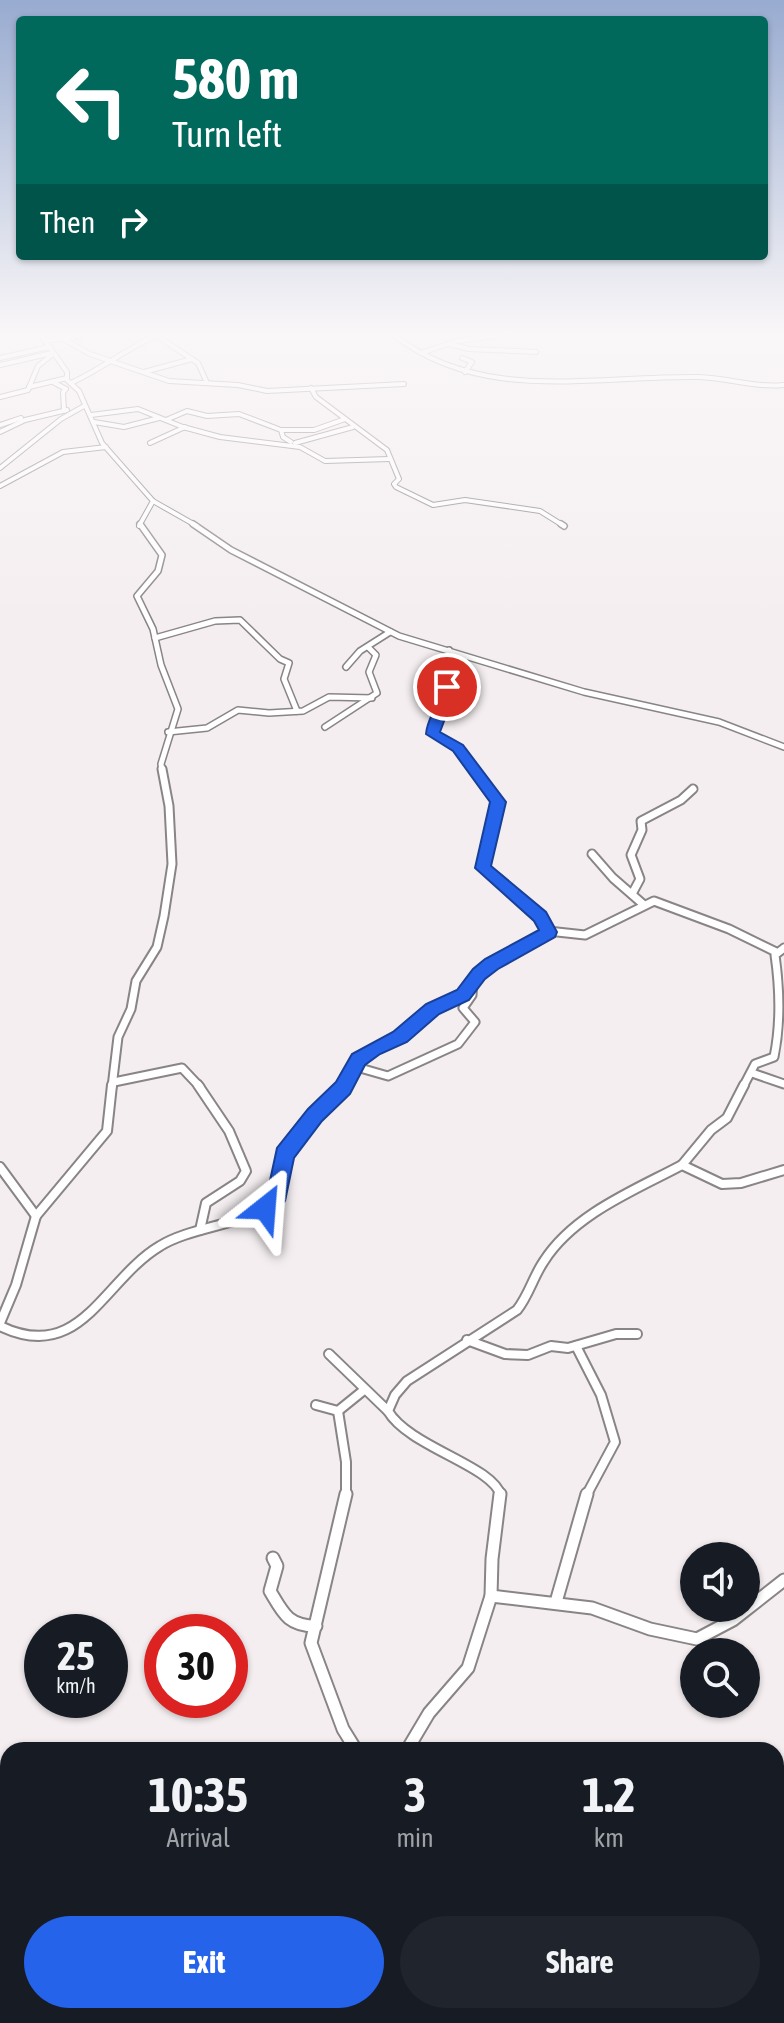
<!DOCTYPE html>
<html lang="en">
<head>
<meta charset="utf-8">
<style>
  :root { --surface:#171b24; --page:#20242c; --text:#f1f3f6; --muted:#9ea1a6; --accent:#2563eb }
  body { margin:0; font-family:"Asap Condensed",sans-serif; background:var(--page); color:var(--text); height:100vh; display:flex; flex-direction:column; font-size:30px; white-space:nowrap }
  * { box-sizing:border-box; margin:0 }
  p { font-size:26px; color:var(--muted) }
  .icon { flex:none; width:44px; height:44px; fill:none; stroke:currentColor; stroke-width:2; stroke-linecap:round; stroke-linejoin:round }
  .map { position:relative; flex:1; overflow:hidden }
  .sheet { position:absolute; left:0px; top:1742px; width:784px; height:282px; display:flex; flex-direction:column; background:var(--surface); border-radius:24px 24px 0 0; box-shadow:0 2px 6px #0004 }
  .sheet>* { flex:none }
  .hud { position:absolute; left:16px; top:16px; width:752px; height:244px; border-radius:8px; box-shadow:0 2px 6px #0004; background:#00695c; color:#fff; overflow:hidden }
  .controls { position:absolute; left:680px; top:1542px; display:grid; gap:16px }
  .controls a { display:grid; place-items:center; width:80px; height:80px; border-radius:50%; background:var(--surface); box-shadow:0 2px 6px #0004; font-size:40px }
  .speed { position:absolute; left:24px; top:1614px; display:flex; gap:16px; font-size:40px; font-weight:700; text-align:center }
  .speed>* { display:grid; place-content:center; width:104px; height:104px; border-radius:50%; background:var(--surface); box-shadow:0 2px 6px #0004; line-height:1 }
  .speed small { font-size:20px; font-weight:400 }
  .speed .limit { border:12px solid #d22; background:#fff; color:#111 }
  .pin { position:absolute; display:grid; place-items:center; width:68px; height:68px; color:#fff; margin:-34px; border:4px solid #fff; border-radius:50%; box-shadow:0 2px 8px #0007 }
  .me { position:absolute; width:88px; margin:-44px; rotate:28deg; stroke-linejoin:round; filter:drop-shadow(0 0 6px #0008) }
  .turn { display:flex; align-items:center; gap:28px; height:168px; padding:0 24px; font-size:36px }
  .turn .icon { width:104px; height:104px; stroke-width:2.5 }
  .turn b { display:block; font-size:56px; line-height:68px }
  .then { display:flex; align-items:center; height:76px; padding:0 24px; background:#0003; gap:16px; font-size:30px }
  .eta { display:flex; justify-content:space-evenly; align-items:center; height:136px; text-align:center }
  .eta b { font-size:48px; font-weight:700; line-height:56px }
  .cta { display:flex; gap:16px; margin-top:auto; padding:16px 24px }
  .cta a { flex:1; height:92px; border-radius:48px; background:var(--accent); color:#fff; font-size:32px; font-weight:700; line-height:92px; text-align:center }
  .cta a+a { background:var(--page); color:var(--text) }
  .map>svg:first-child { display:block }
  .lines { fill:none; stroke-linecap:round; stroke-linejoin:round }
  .minor-far4-casing { stroke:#898486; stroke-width:6 }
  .minor-far3-casing { stroke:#898486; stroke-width:8 }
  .minor-far2-casing { stroke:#898486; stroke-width:11 }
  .minor-far1-casing { stroke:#898486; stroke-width:12 }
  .minor-casing { stroke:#898486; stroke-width:15 }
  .minor-far4 { stroke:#fff; stroke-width:4 }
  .minor-far3 { stroke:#fff; stroke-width:5 }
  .minor-far2 { stroke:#fff; stroke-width:7 }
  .minor-far1 { stroke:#fff; stroke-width:8 }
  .minor { stroke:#fff; stroke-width:11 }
  .route { fill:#2563eb; stroke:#184099; stroke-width:2 }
</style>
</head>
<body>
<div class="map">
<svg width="784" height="2023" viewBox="0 0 784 2023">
  <rect width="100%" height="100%" fill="#f4eef0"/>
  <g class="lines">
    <g class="minor-far4-casing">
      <g id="minor-far4">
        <path d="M42,336L67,372V380L79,391L102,443L153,501L139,526"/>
        <path d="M58,336L90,354L169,381L238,385L267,391L404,384"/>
        <path d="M157,336L198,363L207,383"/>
        <path d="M395,336C484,404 595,375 699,377C728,378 755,388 784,385"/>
        <path d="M45,341L82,336"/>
        <path d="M449,344L469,349L536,352"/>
        <path d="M421,353L457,341L497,336"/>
        <path d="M0,358L49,347"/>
        <path d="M462,358L472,362L465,372"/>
        <path d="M0,365L52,353"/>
        <path d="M144,372L192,359"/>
        <path d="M53,382L66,389L63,392L64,411"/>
        <path d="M71,383C101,369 125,350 155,336"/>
        <path d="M29,387L67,378"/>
        <path d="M311,388L316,397L387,450L399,479L394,484L396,487L433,505L465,500L540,511L564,526"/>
        <path d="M0,397L28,390L38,366L53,354"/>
        <path d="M91,415L138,409L183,427L220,437L300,447L325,461L389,459"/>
        <path d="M166,420L187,411L207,416L239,414L281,430L283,437L291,442"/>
        <path d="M94,422L124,427L159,418"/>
        <path d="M0,425L21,418"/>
        <path d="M281,430H314L345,419"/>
        <path d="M0,432L25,420L67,410"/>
        <path d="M150,443L185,427"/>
        <path d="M295,443L353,427"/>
        <path d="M0,468L61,419L84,406"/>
        <path d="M0,486L63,452L106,447"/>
        <path d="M153,501L197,526"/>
      </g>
    </g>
    <g class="minor-far3-casing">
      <g id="minor-far3">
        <path d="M140,524L162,555L158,571L137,596L153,629L161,665L178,709L161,764L162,771"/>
        <path d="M193,524L231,550L399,636L584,692L719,722L784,747"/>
        <path d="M561,524L564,526"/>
        <path d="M155,638L215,621L240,620L280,659L289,663L284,679L297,711"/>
        <path d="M449,650L448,660L435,675L448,691L432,732L458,748L475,771"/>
        <path d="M346,667L360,651L390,632"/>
        <path d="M325,727L377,693L369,672L376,655L368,647"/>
        <path d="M168,732L207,728L238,710L269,713L303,711L329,697L372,698"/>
      </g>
    </g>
    <g class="minor-far2-casing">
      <g id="minor-far2">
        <path d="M592,854L613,878L644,905"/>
        <path d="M632,894L640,879L631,855L642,830L641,821L681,800L693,789"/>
        <path d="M548,931L585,935L654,901L729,929L776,952"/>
        <path d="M353,1066L388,1076L458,1044L475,1022L463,1008L472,995L473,981"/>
        <path d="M752,1073L784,1084"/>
        <path d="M114,1082L182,1068L200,1087"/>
        <path d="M112,1087L118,1037L131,1009L136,981L157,947L164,916L172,864L169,806L162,769"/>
        <path d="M344,1087L359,1059L400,1037L432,1009L463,995L491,964L548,933L540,917L484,869L485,851L498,802L473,769"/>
        <path d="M743,1087L755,1064L774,1057C781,1023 780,990 775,955L784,948"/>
      </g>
    </g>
    <g class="minor-far1-casing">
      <g id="minor-far1">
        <path d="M198,1085L229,1131L246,1171L240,1181L206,1203L200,1230"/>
        <path d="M682,1165L711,1130L727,1118L744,1085"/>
        <path d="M0,1167L36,1216"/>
        <path d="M0,1323L16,1285L36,1216L107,1131L112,1085"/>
        <path d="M0,1326C81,1365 103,1280 160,1246C190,1227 243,1225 268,1205C285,1190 276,1172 285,1154C298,1127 327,1109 345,1085"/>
        <path d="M467,1340L505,1354L528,1355L551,1346L568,1348L616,1334H637"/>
        <path d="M576,1346L601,1395L615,1442L586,1496"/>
        <path d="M329,1354L388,1411"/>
        <path d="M316,1405L338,1411L364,1390"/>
        <path d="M338,1411L346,1462V1496"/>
        <path d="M501,1496C494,1466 409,1447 388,1411L395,1395L407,1381L517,1310C529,1295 533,1277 544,1261C574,1214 635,1190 682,1165L722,1184L741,1183L784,1170"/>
      </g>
    </g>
    <g class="minor-casing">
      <g id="minor">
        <path d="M346,1494L311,1643L343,1729L356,1750"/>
        <path d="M273,1558L277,1566L270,1591C283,1613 288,1626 316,1626"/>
        <path d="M491,1596L592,1608L650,1629L697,1639L733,1620L784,1580"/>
        <path d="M556,1602L587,1494"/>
        <path d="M407,1750L429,1713L468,1668L491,1596L492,1559L500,1494"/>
        <path d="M0,1928L8,1920"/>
      </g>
    </g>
    <use href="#minor-far4" class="minor-far4"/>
    <use href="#minor-far3" class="minor-far3"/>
    <use href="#minor-far2" class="minor-far2"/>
    <use href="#minor-far1" class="minor-far1"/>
    <use href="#minor" class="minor"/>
  </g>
  <linearGradient id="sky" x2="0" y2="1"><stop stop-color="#98abd0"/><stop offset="0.54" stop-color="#faf7f8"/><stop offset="1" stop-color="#faf7f8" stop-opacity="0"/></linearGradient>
  <rect width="784" height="619" fill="url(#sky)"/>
  <path class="route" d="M447,682L454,687V694L440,732L463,745L506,802L491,866L546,912L557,932L555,937L498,969L485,979L469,1000L439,1014L407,1042L380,1054L365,1065L350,1094L322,1121L294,1158L285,1201L272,1214L265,1217L257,1214L254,1208L268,1190L277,1148L308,1109L336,1082L352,1054L393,1032L426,1004L457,990L473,969L485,959L539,930L534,921L475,868L490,802L453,751L426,734C427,717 441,704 440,687Z"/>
</svg>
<div class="controls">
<a><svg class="icon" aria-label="sound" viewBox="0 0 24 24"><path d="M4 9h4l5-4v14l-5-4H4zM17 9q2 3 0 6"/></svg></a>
<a><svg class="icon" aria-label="search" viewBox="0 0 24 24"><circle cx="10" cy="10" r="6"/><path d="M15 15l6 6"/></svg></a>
</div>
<div class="speed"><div>25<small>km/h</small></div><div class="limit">30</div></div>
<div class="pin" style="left:447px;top:687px;background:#d93025"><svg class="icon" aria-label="arrive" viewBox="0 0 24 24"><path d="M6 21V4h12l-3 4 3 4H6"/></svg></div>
<svg class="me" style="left:265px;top:1208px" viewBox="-20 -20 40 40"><path d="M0-17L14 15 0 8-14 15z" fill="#2563eb" stroke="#fff" stroke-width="4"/></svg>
<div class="hud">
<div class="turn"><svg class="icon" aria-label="left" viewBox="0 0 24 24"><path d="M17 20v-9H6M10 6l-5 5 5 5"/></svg><div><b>580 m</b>Turn left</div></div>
<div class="then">Then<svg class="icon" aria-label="right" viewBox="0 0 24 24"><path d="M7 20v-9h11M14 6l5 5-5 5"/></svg></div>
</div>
<section class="sheet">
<div class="eta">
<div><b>10:35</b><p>Arrival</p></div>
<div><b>3</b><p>min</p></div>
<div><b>1.2</b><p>km</p></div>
</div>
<div class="cta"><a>Exit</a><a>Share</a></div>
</section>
</div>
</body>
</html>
